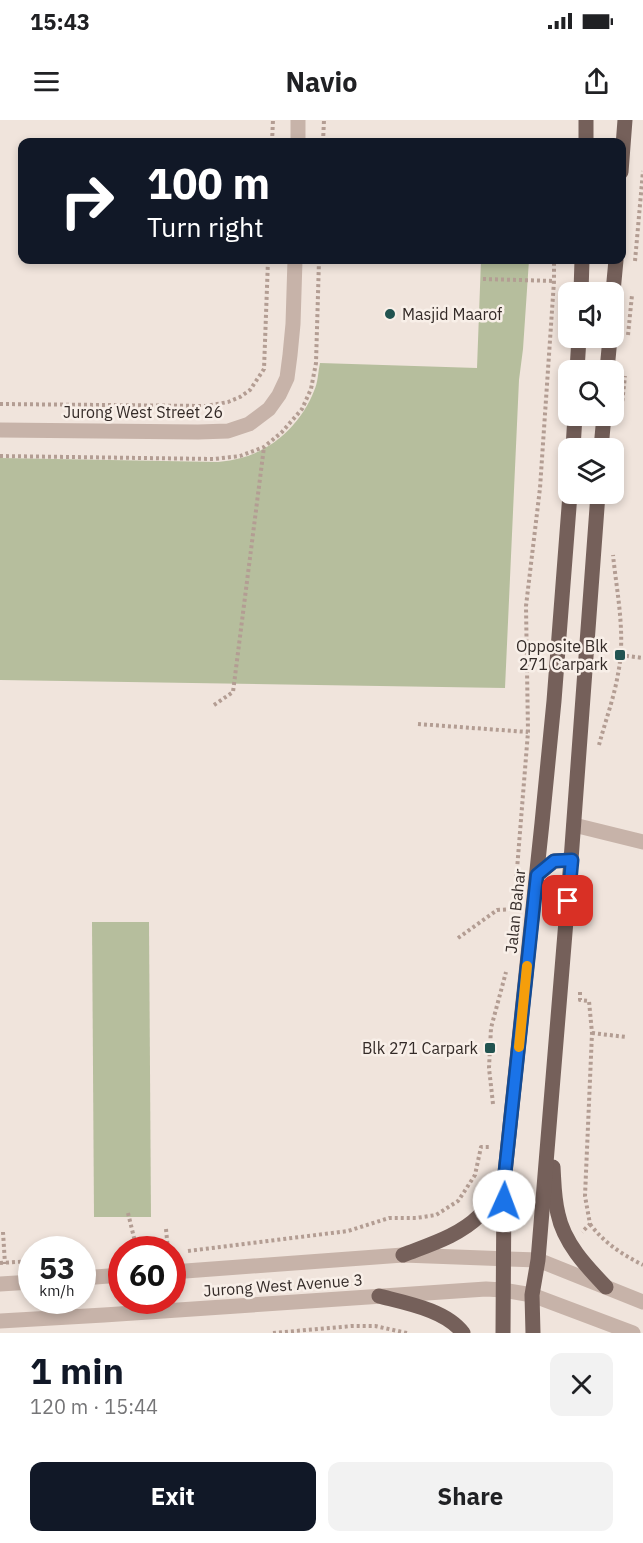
<!DOCTYPE html>
<html lang="en">
<head>
<meta charset="utf-8">
<style>
  :root { --surface:#fff; --page:#f2f2f2; --text:#202124; --muted:#757577; --accent:#111827 }
  body { margin:0; font-family:"IBM Plex Sans",sans-serif; background:var(--page); color:var(--text); height:100vh; display:flex; flex-direction:column; font-size:22px; white-space:nowrap }
  * { box-sizing:border-box; margin:0 }
  p { font-size:20px; color:var(--muted) }
  .icon { flex:none; width:33px; height:33px; fill:none; stroke:currentColor; stroke-width:2; stroke-linecap:round; stroke-linejoin:round }
  .map { position:relative; height:1213px; overflow:hidden }
  .panel { display:flex; flex-direction:column; background:var(--surface); flex:1 }
  .panel>* { flex:none }
  .guide { position:absolute; left:18px; top:18px; width:608px; height:126px; border-radius:12px; box-shadow:0 3px 9px #0003; background:#111827; color:#fff; overflow:hidden }
  .buttons { position:absolute; left:558px; top:162px; display:grid; gap:12px }
  .buttons a { display:grid; place-items:center; width:66px; height:66px; border-radius:12px; background:var(--surface); box-shadow:0 3px 9px #0003; font-size:30px }
  .speed { position:absolute; left:18px; top:1116px; display:flex; gap:12px; font-size:30px; font-weight:700; text-align:center }
  .speed>* { display:grid; place-content:center; width:78px; height:78px; border-radius:50%; background:var(--surface); box-shadow:0 3px 9px #0003; line-height:1 }
  .speed small { font-size:15px; font-weight:400 }
  .speed .limit { border:9px solid #d22; background:#fff; color:#111 }
  .pin { position:absolute; display:grid; place-items:center; width:51px; height:51px; color:#fff; margin:-26px; border-radius:12px; box-shadow:0 3px 9px #0006 }
  .me { position:absolute; width:66px; margin:-33px; rotate:2deg; stroke-linejoin:round; filter:drop-shadow(0 0 4px #0008) }
  .turn { display:flex; align-items:center; gap:21px; height:126px; padding:0 30px; font-size:27px }
  .turn .icon { width:78px; height:78px; stroke-width:2.5 }
  .turn b { display:block; font-size:42px; line-height:51px }
  .round { display:grid; place-items:center; flex:none; width:63px; height:63px; border-radius:12px; background:var(--page) }
  .overview { display:flex; align-items:center; justify-content:space-between; height:102px; padding:0 30px }
  h1 { font-size:36px; font-weight:800; line-height:45px; color:var(--accent) }
  .cta { display:flex; gap:12px; margin-top:auto; padding:12px 30px }
  .cta a { flex:1; height:69px; border-radius:12px; background:var(--accent); color:#fff; font-size:24px; font-weight:800; line-height:69px; text-align:center }
  .cta a+a { background:var(--page); color:var(--text) }
  .status { display:flex; justify-content:space-between; align-items:center; height:42px; padding:0 30px; background:var(--surface); direction:ltr }
  .status svg { height:16px; fill:currentColor }
  header { display:flex; justify-content:space-between; align-items:center; height:78px; padding:0 30px; background:var(--surface); font-size:27px; font-weight:800 }
  .map>svg:first-child { display:block }
  .green { fill:#b6be9d }
  .lines { fill:none; stroke-linecap:round; stroke-linejoin:round }
  .path { stroke:#b39d93; stroke-width:4; stroke-dasharray:3 3; stroke-linecap:butt }
  .minor { stroke:#c7b3a9; stroke-width:15 }
  .major { stroke:#75605a; stroke-width:15 }
  .route-casing { stroke:#114b97; stroke-width:15 }
  .route { stroke:#1a73e8; stroke-width:10 }
  .slow { stroke:#f59e0b; stroke-width:10 }
  .poi-dot { fill:#215350; stroke:#f8efe8; stroke-width:2 }
  .labels { text-anchor:middle; dominant-baseline:central; stroke-width:5; stroke-linejoin:round; paint-order:stroke }
  .poi-label { font-size:16px; fill:#342b28; stroke:#f8efe8; text-anchor:end }
  .street-label { font-size:16px; fill:#342b28; stroke:#f8efe8 }
</style>
</head>
<body>
<div class="status"><b>15:43</b><svg viewBox="0 0 49 12"><path d="M0 12V9h3v3zM5 12V6h3v6zM10 12V3h3v9zM15 12V0h3v12zM26 1h20v11H26zM47 4h2v5h-2z"/></svg></div>
<header><svg class="icon" aria-label="menu" viewBox="0 0 24 24"><path d="M4 6h16M4 12h16M4 18h16"/></svg>Navio<svg class="icon" aria-label="share" viewBox="0 0 24 24"><path d="M12 15V3M7 8l5-5 5 5M5 13v7h14v-7"/></svg></header>
<div class="map">
<svg width="643" height="1213" viewBox="0 0 643 1213">
  <rect width="100%" height="100%" fill="#f0e4dc"/>
  <g class="green">
    <path d="M481,140H529L523,229L519,260L505,568L0,560V338L218,342C226,341 234,340 241,338C275,329 302,302 314,271C318,263 318,252 320,243L477,248Z"/>
    <path d="M92,802H149L151,1097H94Z"/>
  </g>
  <g class="lines">
    <g class="path">
      <path d="M272,22L273,0"/>
      <path d="M323,22L324,0"/>
      <path d="M635,141L643,51"/>
      <path d="M483,159L554,161"/>
      <path d="M628,215L632,175"/>
      <path d="M0,284L206,286L228,282L240,277L250,270L264,249L268,140"/>
      <path d="M621,293L625,256"/>
      <path d="M0,336L214,339L240,336L264,327L282,312L302,289L311,269L316,243L319,140"/>
      <path d="M616,371L618,333"/>
      <path d="M620,535L643,538"/>
      <path d="M214,585L233,572L264,327"/>
      <path d="M418,604L528,612"/>
      <path d="M599,625C605,602 614,578 618,554C626,515 617,474 613,435"/>
      <path d="M516,762L528,612L526,486L540,368L554,161V140"/>
      <path d="M458,818L497,790L514,789"/>
      <path d="M580,872V880L589,881L592,913L585,1076L590,1104L582,1112"/>
      <path d="M592,913L626,917"/>
      <path d="M493,984L489,948L491,908L506,852"/>
      <path d="M128,1093L137,1130"/>
      <path d="M590,1104C604,1123 623,1135 643,1145"/>
      <path d="M166,1109L168,1130"/>
      <path d="M3,1112L5,1144"/>
      <path d="M188,1131L348,1111L389,1098H416L436,1095L458,1081L464,1072L475,1055L481,1027H491"/>
      <path d="M0,1143L32,1141"/>
      <path d="M273,1213L352,1206H375L407,1213"/>
    </g>
    <g class="minor">
      <path d="M298,22V0"/>
      <path d="M0,310L198,312L228,311L249,304L269,289L279,275L287,258L290,235L293,204L295,140"/>
      <path d="M574,705L643,722"/>
      <path d="M172,1152L403,1135L538,1140L643,1182"/>
      <path d="M82,1158L122,1155"/>
      <path d="M0,1164L32,1162"/>
      <path d="M0,1201L104,1195L486,1169L503,1170L532,1175L633,1213"/>
    </g>
    <g class="major">
      <path d="M586,22V0"/>
      <path d="M621,52L625,0"/>
      <path d="M581,172L582,140"/>
      <path d="M613,172L616,140"/>
      <path d="M577,250L579,218"/>
      <path d="M607,250L610,218"/>
      <path d="M573,328L575,296"/>
      <path d="M601,328L604,296"/>
      <path d="M537,755L554,741L571,740"/>
      <path d="M553,1047C554,1063 554,1079 558,1094C564,1123 586,1146 606,1167"/>
      <path d="M403,1135C428,1125 459,1116 479,1096C489,1087 496,1073 504,1062"/>
      <path d="M379,1176C406,1183 446,1190 463,1213"/>
      <path d="M503,1213L504,1062L542,703L554,581L570,374"/>
      <path d="M533,1213L532,1175L538,1140L571,740L598,374"/>
    </g>
  </g>
  <g class="lines">
    <g class="route-casing">
      <path id="route" d="M504,1081V1062L537,755L554,741L572,740L568,781"/>
    </g>
    <use href="#route" class="route"/>
    <path class="slow" d="M519,927L527,846"/>
  </g>
  <g class="poi-dot">
    <circle cx="390" cy="194" r="6"/>
    <rect x="614" y="529" width="12" height="12" rx="3"/>
    <rect x="484" y="922" width="12" height="12" rx="3"/>
  </g>
  <g class="labels">
    <g class="poi-label">
      <text x="402" y="194" text-anchor="start">Masjid Maarof</text>
      <text x="608" y="526">Opposite Blk<tspan x="608" dy="18">271 Carpark</tspan></text>
      <text x="478" y="928">Blk 271 Carpark</text>
    </g>
    <g class="street-label">
      <text x="143" y="292">Jurong West Street 26</text>
      <text transform="translate(515 791) rotate(-84)">Jalan Bahar</text>
      <text transform="translate(283 1165) rotate(-4)">Jurong West Avenue 3</text>
    </g>
  </g>
</svg>
<div class="buttons">
<a><svg class="icon" aria-label="sound" viewBox="0 0 24 24"><path d="M4 9h4l5-4v14l-5-4H4zM17 9q2 3 0 6"/></svg></a>
<a><svg class="icon" aria-label="search" viewBox="0 0 24 24"><circle cx="10" cy="10" r="6"/><path d="M15 15l6 6"/></svg></a>
<a><svg class="icon" aria-label="layers" viewBox="0 0 24 24"><path d="M12 4l9 5-9 5-9-5zM3 14l9 5 9-5"/></svg></a>
</div>
<div class="speed"><div>53<small>km/h</small></div><div class="limit">60</div></div>
<div class="pin" style="left:568px;top:781px;background:#d93025"><svg class="icon" aria-label="arrive" viewBox="0 0 24 24"><path d="M6 21V4h12l-3 4 3 4H6"/></svg></div>
<svg class="me" style="left:504px;top:1081px" viewBox="-20 -20 40 40"><circle r="19" fill="#fff"/><path d="M0-13L10 11 0 6-10 11z" fill="#1a73e8"/></svg>
<div class="guide">
<div class="turn"><svg class="icon" aria-label="right" viewBox="0 0 24 24"><path d="M7 20v-9h11M14 6l5 5-5 5"/></svg><div><b>100 m</b>Turn right</div></div>
</div>
</div>
<section class="panel">
<div class="overview"><div><h1>1 min</h1><p>120 m · 15:44</p></div><a class="round"><svg class="icon" aria-label="close" viewBox="0 0 24 24"><path d="M6 6l12 12M18 6L6 18"/></svg></a></div>
<div class="cta"><a>Exit</a><a>Share</a></div>
</section>
</body>
</html>
